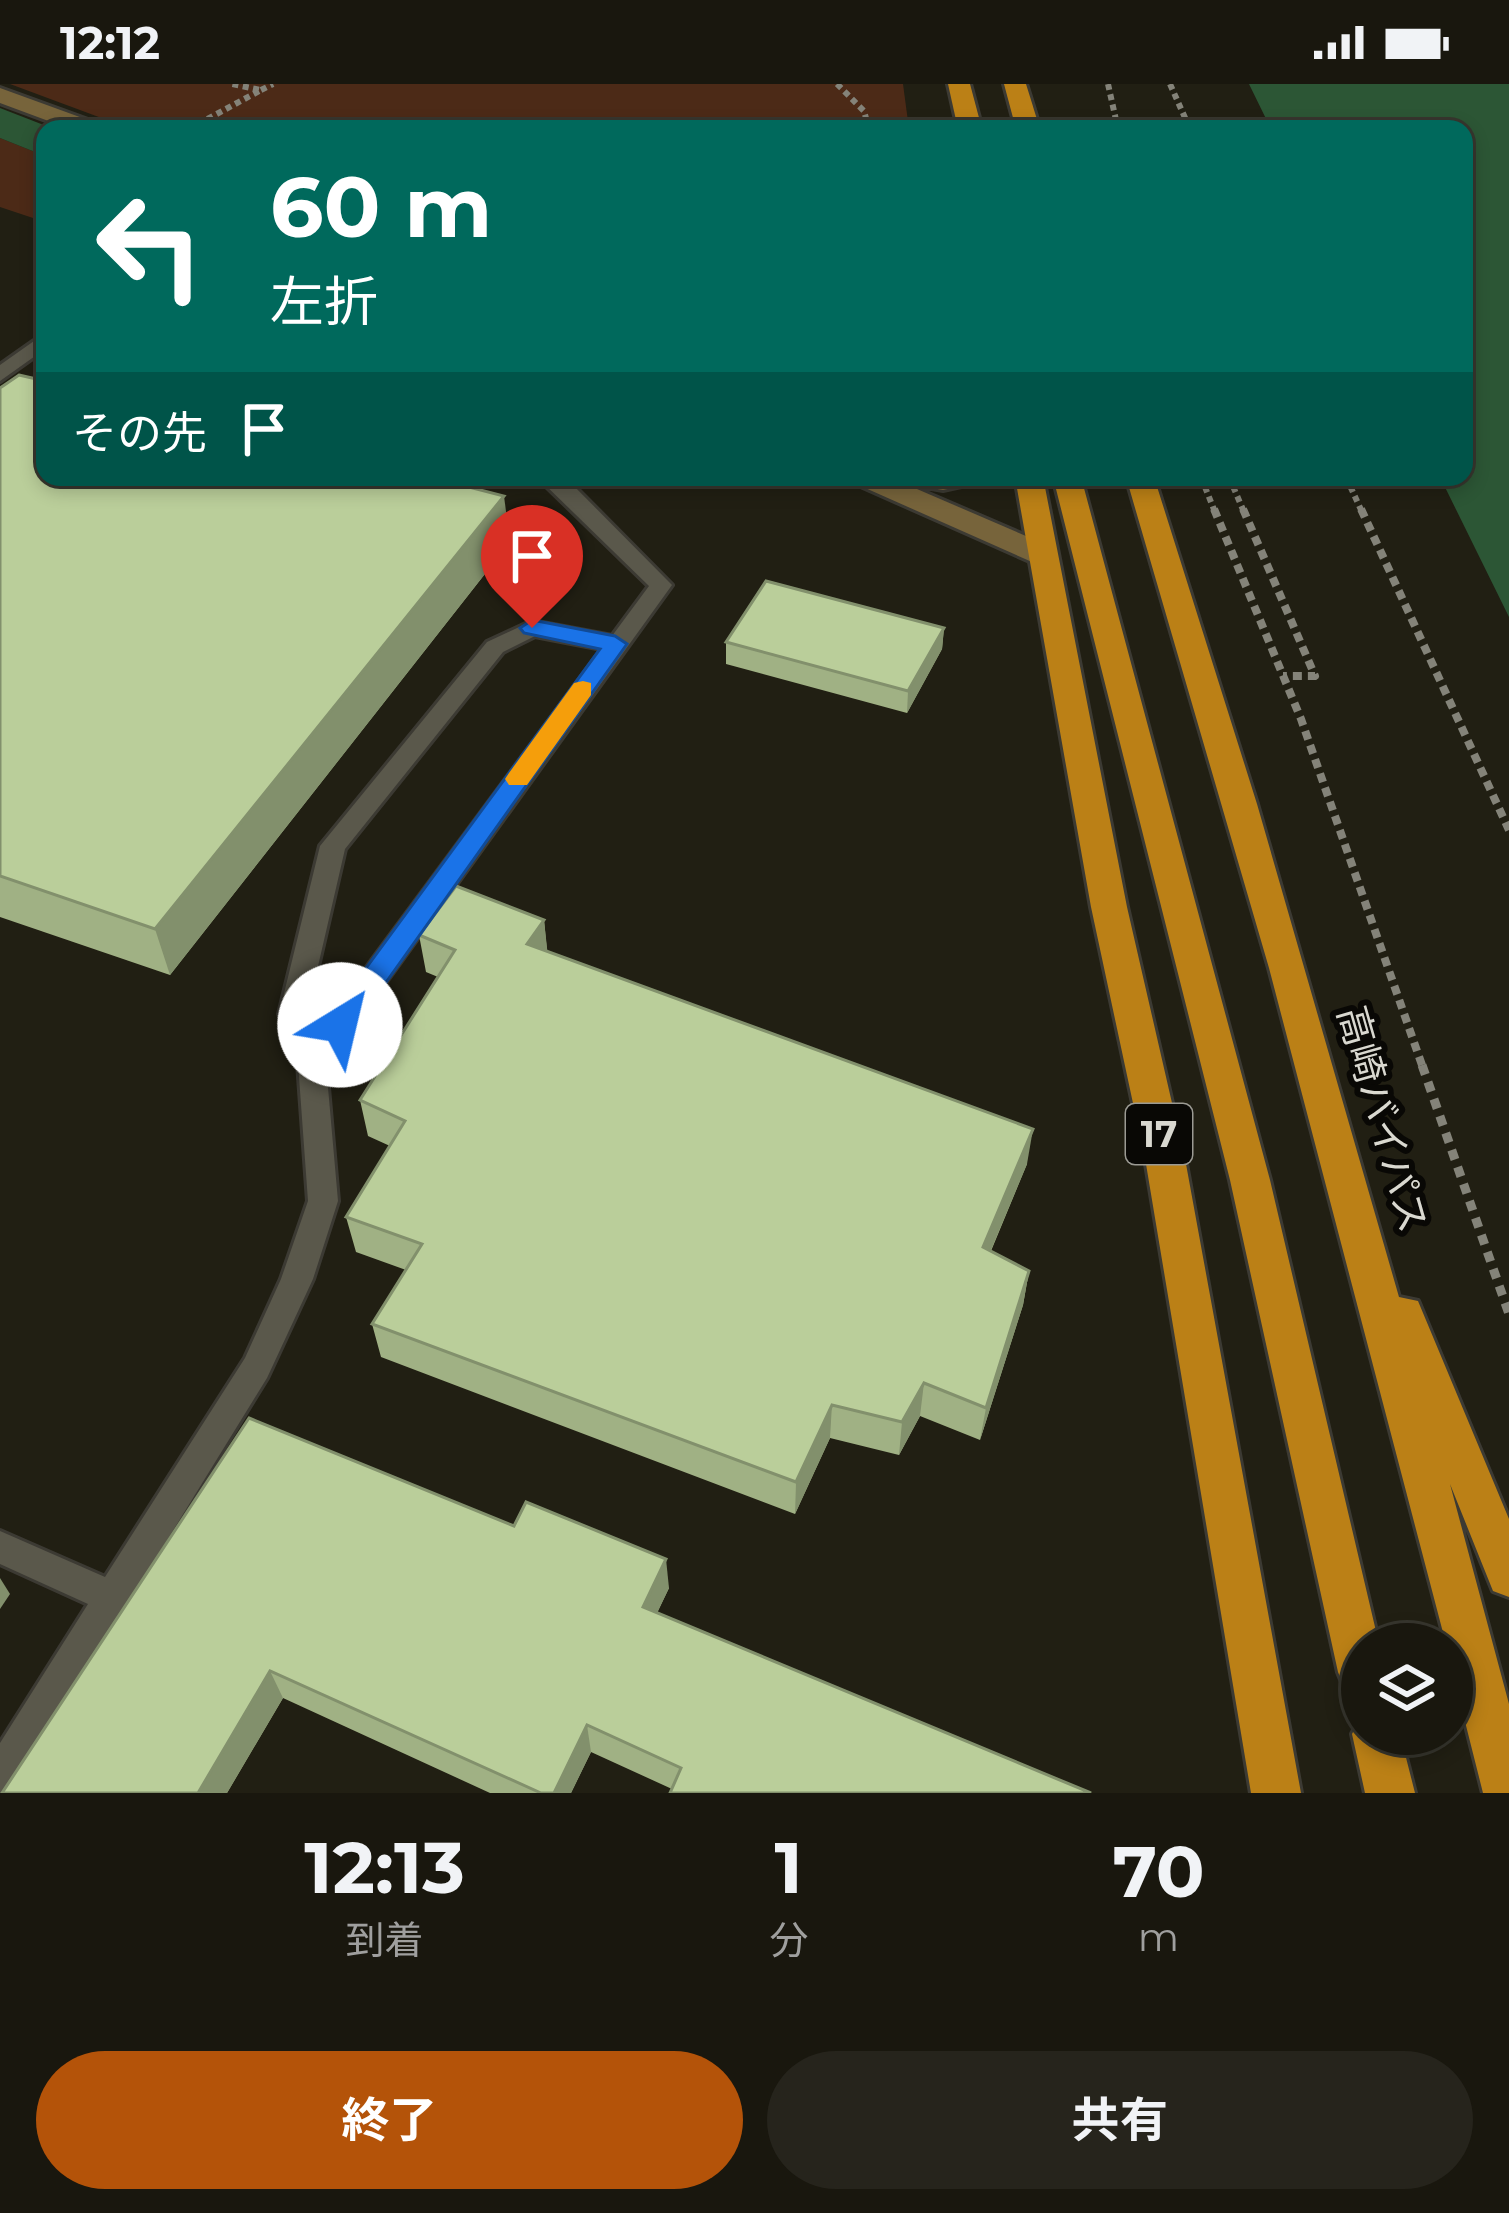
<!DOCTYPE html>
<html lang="ja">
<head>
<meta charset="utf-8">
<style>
  :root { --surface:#19170e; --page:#26241c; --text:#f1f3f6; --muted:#9f9f9e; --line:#37362e; --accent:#b45309 }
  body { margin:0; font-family:Montserrat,"Noto Sans JP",sans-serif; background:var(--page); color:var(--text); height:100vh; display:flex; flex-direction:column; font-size:45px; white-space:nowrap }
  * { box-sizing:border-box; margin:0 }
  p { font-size:39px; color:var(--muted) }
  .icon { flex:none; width:66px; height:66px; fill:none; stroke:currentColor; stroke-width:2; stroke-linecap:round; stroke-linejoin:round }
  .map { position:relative; height:1709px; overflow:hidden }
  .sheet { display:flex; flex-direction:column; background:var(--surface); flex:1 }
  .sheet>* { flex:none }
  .banner { position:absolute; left:36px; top:36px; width:1437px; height:366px; border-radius:24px; box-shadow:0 6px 18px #0003,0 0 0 3px var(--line); background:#00695c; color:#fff; overflow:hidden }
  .tools { position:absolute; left:1341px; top:1539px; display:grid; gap:24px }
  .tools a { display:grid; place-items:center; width:132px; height:132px; border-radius:50%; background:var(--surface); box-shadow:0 6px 18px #0003,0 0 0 3px var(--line); font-size:60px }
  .pin { position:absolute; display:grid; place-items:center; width:102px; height:102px; color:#fff; margin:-123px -51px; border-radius:50% 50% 50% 0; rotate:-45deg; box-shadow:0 0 12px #0007 }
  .pin .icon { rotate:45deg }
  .me { position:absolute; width:132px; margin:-66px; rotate:36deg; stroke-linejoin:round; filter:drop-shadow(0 0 9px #0008) }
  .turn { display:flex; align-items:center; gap:42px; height:252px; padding:0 36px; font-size:54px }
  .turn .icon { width:156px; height:156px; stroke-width:2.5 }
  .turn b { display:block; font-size:84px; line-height:102px }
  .then { display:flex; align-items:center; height:114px; padding:0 36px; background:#0003; gap:24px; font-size:45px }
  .eta { display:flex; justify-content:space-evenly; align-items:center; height:204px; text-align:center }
  .eta b { font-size:72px; font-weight:700; line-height:84px }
  .action { display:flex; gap:24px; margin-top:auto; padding:24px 36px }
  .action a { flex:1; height:138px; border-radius:72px; background:var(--accent); color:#fff; font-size:48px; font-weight:700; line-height:138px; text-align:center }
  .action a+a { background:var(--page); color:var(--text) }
  .status { display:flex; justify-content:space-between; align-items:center; height:84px; padding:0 60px; background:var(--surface); direction:ltr }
  .status svg { height:33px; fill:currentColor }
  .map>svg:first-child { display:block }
  .green { fill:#4c2a17 }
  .water { fill:#2c5635 }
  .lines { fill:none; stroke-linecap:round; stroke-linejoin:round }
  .lane-casing { stroke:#3c3a33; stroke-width:6 }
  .secondary-casing { stroke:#3c3a33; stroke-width:6 }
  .highway-casing { stroke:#3c3a33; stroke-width:6 }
  .path-far2 { stroke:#848379; stroke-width:6; stroke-dasharray:6 4.5; stroke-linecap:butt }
  .path-far1 { stroke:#848379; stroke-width:8; stroke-dasharray:9 6; stroke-linecap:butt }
  .path { stroke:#848379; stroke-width:9; stroke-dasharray:10 8; stroke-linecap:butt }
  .lane { fill:#5a584b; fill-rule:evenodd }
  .secondary { fill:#77643b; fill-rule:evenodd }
  .highway { fill:#bb8016; fill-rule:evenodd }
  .wall { fill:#a0b184 }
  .shaded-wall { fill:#82906c }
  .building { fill:#bace9a; stroke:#82906c; stroke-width:3 }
  .route { fill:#1a73e8; stroke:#114b97; stroke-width:3 }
  .slow { fill:#f59e0b }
  .labels { text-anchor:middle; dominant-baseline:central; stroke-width:12; stroke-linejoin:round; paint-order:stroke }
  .shield { fill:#090805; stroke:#9b9a93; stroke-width:3 }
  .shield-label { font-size:36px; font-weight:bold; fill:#d9d8d0 }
  .street-label { font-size:39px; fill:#d9d8d0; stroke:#090805 }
</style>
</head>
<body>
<div class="status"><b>12:12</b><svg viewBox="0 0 49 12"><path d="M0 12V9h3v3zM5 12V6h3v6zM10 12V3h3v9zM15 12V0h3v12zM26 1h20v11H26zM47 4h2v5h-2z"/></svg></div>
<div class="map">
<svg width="1509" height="1709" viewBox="0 0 1509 1709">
  <rect width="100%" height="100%" fill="#211f13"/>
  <g class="green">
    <path d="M10,0H903L909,45H131Z"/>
    <path d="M0,54L45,72V138L0,123Z"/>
  </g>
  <g class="water">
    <path d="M1249,0H1509V533L1440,393H1464V45H1271Z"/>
    <path d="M0,24L54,45H45V72L0,54Z"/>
  </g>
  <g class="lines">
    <g class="lane-casing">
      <g id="lane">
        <path d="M34,257L45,259V271L38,270L0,297V281Z"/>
        <path d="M537,393H565L672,501L326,981L338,1117L313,1195L267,1294L13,1706L0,1709V1659L88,1520L0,1480V1447L105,1493L245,1274L281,1195L308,1117L298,979L279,930L320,762L487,558L532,537L612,552L649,502ZM535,552L602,565L316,952L307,930L345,765L503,568Z"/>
      </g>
    </g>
    <g class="secondary-casing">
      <g id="secondary">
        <path d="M0,4L99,40L103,45H70L0,19Z"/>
        <path d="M850,393H888L902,399L898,393H979L975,399L943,406L903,399L1054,464L1058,471L1043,480L1032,478L854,399Z"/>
      </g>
    </g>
    <g class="highway-casing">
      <g id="highway">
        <path d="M948,0H970L982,45H958Z"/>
        <path d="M1004,0H1026L1040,45H1016Z"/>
        <path d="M1015,393H1043L1127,823L1186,1080L1301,1709H1251L1146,1080L1091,823Z"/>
        <path d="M1053,393H1081L1270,1096L1379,1560H1362V1612L1345,1605L1338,1588L1230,1096Z"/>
        <path d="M1126,393H1154L1257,720L1399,1213L1418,1217L1509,1435V1513L1493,1507L1450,1400L1509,1620V1709H1483L1452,1586V1560H1446L1269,884Z"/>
        <path d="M1362,1631V1650H1400L1415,1709H1365L1352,1650Z"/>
      </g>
    </g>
    <g class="path-far2">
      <path d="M837,0L864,27L869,45"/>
      <path d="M1108,0L1118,45"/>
      <path d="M1170,0L1190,45"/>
      <path d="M261,6L273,0"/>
      <path d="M189,45L261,6L232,0"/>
      <path d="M1201,393L1215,428"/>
      <path d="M1229,393L1244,428"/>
      <path d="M1346,393L1362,428"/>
    </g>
    <g class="path-far1">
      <path d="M1214,425L1301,635L1423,984"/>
      <path d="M1243,425L1315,592H1283"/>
      <path d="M1361,425L1509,746"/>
    </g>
    <path class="path" d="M1422,981L1509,1230"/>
    <use href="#lane" class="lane"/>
    <use href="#secondary" class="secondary"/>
    <use href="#highway" class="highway"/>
  </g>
  <g class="wall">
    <path d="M0,304L510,458L170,891L0,833Z"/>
    <path d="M944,544L942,565L907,629L726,580V558Z"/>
    <path d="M544,836L547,867L1027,1080L991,1167L1029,1187L1023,1221L980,1356L920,1332L899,1371L830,1354L795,1430L381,1273L372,1240L406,1186L356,1168L346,1133L390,1062L368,1052L360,1016L438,893L426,888L419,851Z"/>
    <path d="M249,1334L669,1504L657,1529L1091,1709L672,1705L591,1668L571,1709H490L283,1614L227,1709H2Z"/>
  </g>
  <g class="shaded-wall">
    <path d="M504,412L510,458L170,891L155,845Z"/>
    <path d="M944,544L942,565L907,629L908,607Z"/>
    <path d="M544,836L548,873L527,860Z"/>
    <path d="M1033,1045L1027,1080L978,1197L983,1163Z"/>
    <path d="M1029,1187L1023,1221L980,1356L986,1324Z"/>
    <path d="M924,1299L920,1332L899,1371L902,1338Z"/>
    <path d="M832,1321L830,1354L795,1430L796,1398Z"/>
    <path d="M666,1475L669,1504L646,1552L643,1523Z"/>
    <path d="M0,1494L10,1510L0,1525Z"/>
    <path d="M270,1587L283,1614L227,1709H198Z"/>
    <path d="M587,1641L591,1668L571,1709H554Z"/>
  </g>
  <g class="building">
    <path d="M19,291L45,297V393H430L504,412L155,845L0,792V304Z"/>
    <path d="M766,497L944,544L908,607L726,558Z"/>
    <path d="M456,802L544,836L527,860L1033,1045L983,1163L1029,1187L986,1324L924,1299L902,1338L832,1321L796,1398L372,1240L422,1160L346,1133L405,1037L360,1016L455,866L419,851Z"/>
    <path d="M249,1334L514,1442L526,1418L666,1475L643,1523L1091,1709H670L681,1684L587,1641L554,1709H541L270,1587L198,1709H2Z"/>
  </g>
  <path class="route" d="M532,536L615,552L627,560L350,949H330L325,941L330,933L600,565L524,549L520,544Z"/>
  <path class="slow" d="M583,597L591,599V611L527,701H509L505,695L509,689L574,599Z"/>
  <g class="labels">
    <rect class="shield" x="1126" y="1020" width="66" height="60" rx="9"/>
    <g class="shield-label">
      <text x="1159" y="1050">17</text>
    </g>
    <g class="street-label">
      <text transform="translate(1383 1035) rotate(74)">高崎バイパス</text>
    </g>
  </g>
</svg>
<div class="tools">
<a><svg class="icon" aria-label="layers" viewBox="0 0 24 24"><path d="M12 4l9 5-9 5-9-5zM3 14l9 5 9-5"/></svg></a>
</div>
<div class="pin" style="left:532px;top:544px;background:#d93025"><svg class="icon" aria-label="arrive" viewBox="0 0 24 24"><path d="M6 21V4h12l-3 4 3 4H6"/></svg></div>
<svg class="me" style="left:340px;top:941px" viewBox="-20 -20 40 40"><circle r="19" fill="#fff"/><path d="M0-13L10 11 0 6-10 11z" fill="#1a73e8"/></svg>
<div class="banner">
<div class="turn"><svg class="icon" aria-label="left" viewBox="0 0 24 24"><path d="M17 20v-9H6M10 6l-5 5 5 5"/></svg><div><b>60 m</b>左折</div></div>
<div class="then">その先<svg class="icon" aria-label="arrive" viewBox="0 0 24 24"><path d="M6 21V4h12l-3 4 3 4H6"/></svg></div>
</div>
</div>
<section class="sheet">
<div class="eta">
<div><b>12:13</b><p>到着</p></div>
<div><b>1</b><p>分</p></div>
<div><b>70</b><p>m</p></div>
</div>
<div class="action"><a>終了</a><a>共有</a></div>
</section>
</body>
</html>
